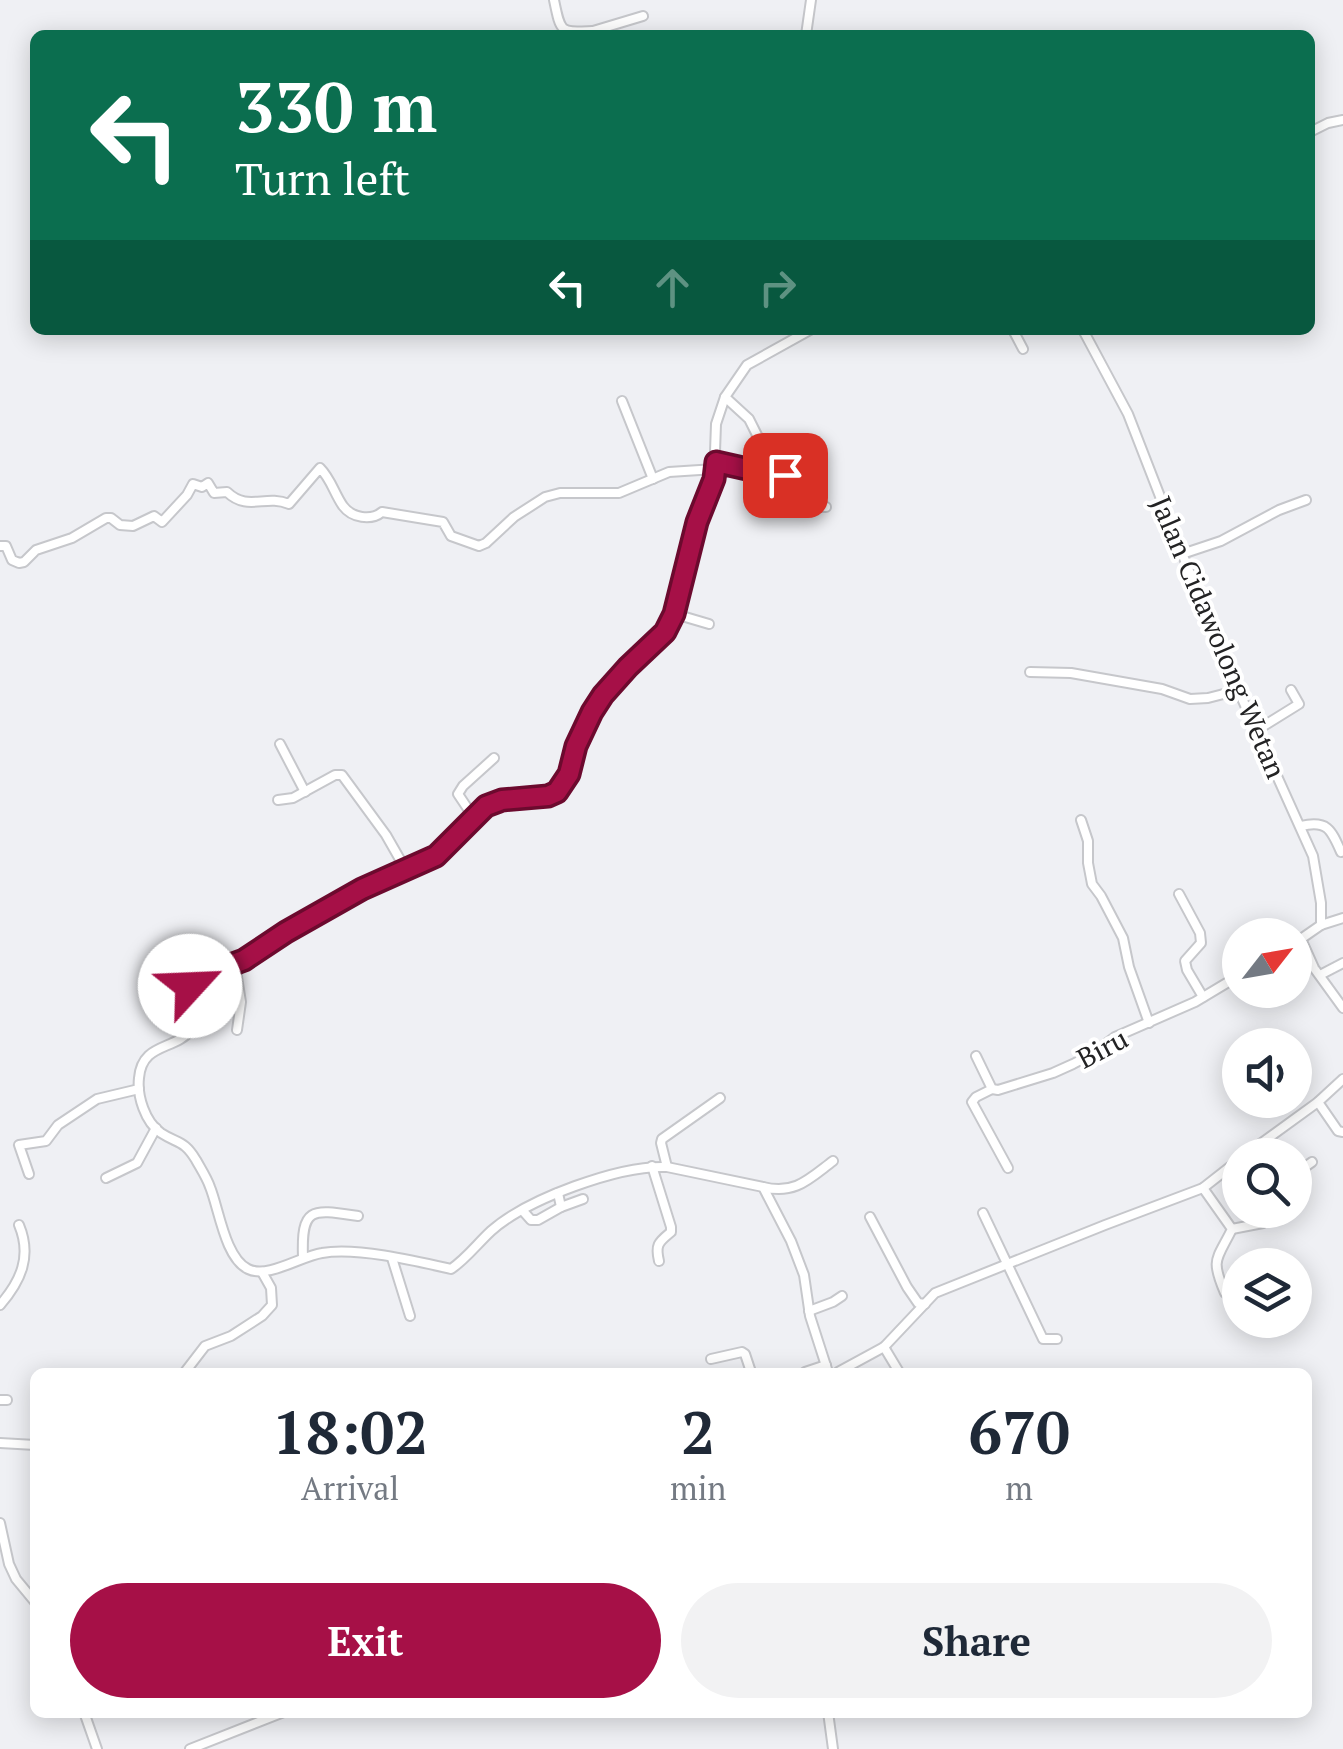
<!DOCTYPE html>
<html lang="en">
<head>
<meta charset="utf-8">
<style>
  :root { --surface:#fff; --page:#f2f2f3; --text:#1f2937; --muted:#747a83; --accent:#a61047 }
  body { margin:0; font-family:"PT Serif",serif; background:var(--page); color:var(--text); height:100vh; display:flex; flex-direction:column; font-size:38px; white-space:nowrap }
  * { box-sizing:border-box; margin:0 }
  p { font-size:32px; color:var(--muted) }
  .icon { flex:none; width:55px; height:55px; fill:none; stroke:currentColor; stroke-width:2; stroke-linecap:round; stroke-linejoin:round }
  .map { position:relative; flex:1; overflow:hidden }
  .drawer { position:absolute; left:30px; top:1368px; width:1282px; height:350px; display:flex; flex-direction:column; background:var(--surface); border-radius:15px; box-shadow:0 5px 25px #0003 }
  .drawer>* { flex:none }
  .hud { position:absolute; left:30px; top:30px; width:1285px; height:305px; border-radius:15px; box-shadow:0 5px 25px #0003; background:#0b6e4f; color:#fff; overflow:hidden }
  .needle { width:65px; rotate:59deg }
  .tools { position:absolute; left:1222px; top:918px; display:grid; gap:20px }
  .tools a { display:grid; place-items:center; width:90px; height:90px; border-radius:50%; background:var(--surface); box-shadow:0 5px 25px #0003; font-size:50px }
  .pin { position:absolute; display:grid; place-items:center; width:85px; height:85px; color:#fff; margin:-42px; border-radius:20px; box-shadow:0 5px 15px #0006 }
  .me { position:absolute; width:110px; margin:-55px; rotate:65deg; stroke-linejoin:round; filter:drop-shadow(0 0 8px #0008) }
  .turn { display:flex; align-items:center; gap:35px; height:210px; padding:0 40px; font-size:45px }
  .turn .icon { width:130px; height:130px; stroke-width:2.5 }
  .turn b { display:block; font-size:70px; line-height:85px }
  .lanes { display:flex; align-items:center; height:95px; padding:0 40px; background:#0003; justify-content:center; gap:50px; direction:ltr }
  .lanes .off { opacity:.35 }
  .eta { display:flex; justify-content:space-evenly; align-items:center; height:170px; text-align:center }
  .eta b { font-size:60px; font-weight:700; line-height:70px }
  .primary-button { display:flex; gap:20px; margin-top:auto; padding:20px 40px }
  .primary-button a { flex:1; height:115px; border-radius:60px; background:var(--accent); color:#fff; font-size:40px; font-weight:700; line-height:115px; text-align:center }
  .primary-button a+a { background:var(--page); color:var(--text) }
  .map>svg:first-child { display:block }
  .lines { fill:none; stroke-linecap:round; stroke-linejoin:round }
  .street-casing { stroke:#c6c7cb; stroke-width:12 }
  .street { stroke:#fff; stroke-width:8 }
  .route-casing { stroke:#6c0a2e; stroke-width:25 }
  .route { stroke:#a61047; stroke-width:18 }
  .labels { text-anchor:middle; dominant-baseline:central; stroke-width:8; stroke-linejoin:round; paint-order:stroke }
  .street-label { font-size:28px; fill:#232324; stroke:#fff }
</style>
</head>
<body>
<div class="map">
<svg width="1343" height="1749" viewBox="0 0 1343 1749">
  <rect width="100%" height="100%" fill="#eff0f4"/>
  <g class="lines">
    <g class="street-casing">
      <g id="street">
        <path d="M554,0C561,34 560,32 593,31L594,35"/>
        <path d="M593,31L643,16"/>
        <path d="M806,35L811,0"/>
        <path d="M1310,132L1328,123L1343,120"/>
        <path d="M810,330L747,365L725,397L716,424L714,479L697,522L675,614L665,632L608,687L592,712L576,746L569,774L562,787L548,796L502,800L486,806L436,856L362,889L286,932L244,960L198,977L190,986L192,1029C175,1051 142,1042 139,1078C137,1096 145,1122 161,1133C178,1144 184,1140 196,1160C201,1169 207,1178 210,1187C219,1209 225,1258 248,1269C268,1279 301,1256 322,1253C357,1247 416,1261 451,1269C466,1259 477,1244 491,1231C527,1199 619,1165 667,1167L763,1187L791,1241L804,1275L810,1316L828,1372"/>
        <path d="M1013,330L1023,349"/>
        <path d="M1083,330L1128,414L1217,643L1313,856L1321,903V925"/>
        <path d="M725,397L749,419L760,441"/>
        <path d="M622,401L653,479"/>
        <path d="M716,462L756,471L781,472C798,493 793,507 826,507"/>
        <path d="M0,546H6L12,560L19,563L24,562L36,550L72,538L106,518H111L120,525L133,526L154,516L162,522L187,495L193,484L202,487L208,483L214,493L227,492C248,512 265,494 289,504L320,468C331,479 334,493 343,506C352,518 371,521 382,512L443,522L451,536L479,546L486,543L514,517L545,497L560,493H619L669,472L715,469"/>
        <path d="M1182,554L1221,541L1279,510L1306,500"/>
        <path d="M675,614L709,624"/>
        <path d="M1030,672L1071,673L1162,689L1190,699L1208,698L1239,690"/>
        <path d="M1257,730L1299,704L1291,690"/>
        <path d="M280,744L305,792"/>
        <path d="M278,800L293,798L335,775H342L386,835L406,870"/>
        <path d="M474,818L458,794L463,786L494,758"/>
        <path d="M1081,820L1088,841V863L1092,884L1101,896L1123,938L1129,967L1149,1023"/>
        <path d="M1301,826C1327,820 1331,829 1341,852"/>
        <path d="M1179,894L1200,933L1201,943L1185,961L1187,970L1203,997"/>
        <path d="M1301,939L1314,968L1343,1008"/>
        <path d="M1295,943L1321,925L1343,918"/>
        <path d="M235,965L241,1002L237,1030"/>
        <path d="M1320,975L1343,963"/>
        <path d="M976,1056L992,1089L998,1090L1053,1073L1073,1064L1092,1054L1115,1037L1195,1002L1240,975"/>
        <path d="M992,1089L976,1097L972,1102L1008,1168"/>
        <path d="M1318,1102L1338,1131L1343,1132"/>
        <path d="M1245,1155L1318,1102L1343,1079"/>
        <path d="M652,1166L671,1227V1232C659,1242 655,1244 659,1261"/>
        <path d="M667,1167L661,1143L662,1139L720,1098"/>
        <path d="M29,1174L19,1145L46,1141L58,1125L97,1099L139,1089"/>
        <path d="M1295,1174L1312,1162"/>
        <path d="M106,1178L137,1163L156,1128"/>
        <path d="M763,1187C795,1195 809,1179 833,1161"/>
        <path d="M1203,1188L1232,1229C1217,1260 1210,1258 1225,1293"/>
        <path d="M561,1207L583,1199"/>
        <path d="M523,1211L531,1220H538L561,1207L558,1193"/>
        <path d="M983,1213L1043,1339H1057"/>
        <path d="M870,1217L907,1287L918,1303L925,1304"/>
        <path d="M1232,1229L1263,1223L1267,1220L1264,1210"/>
        <path d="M303,1258C301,1206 312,1209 358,1216"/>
        <path d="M392,1258L410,1316"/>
        <path d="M0,1305C21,1281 32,1256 19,1225"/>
        <path d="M809,1311L833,1302L842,1296"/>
        <path d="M884,1347L899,1372"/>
        <path d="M711,1359L742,1352L745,1354L751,1372"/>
        <path d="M185,1372L205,1346L231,1336L262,1316L272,1305L271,1288L262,1272"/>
        <path d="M805,1372L826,1365"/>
        <path d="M838,1372L884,1347L935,1293L1105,1225L1203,1188L1240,1159"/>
        <path d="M0,1400H7"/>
        <path d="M0,1443L35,1445"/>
        <path d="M0,1523L9,1564L16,1579L35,1602"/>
        <path d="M84,1712L97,1749"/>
        <path d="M828,1712L833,1749"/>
        <path d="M190,1749L284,1712"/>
      </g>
    </g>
    <use href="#street" class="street"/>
  </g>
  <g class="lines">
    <g class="route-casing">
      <path id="route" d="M190,986L198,977L244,960L286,932L362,889L436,856L486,806L502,800L548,796L557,792L569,774L576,746L592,712L603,695L628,667L665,632L674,614L697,522L714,479L716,462L756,471L781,472L785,475"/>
    </g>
    <use href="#route" class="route"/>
  </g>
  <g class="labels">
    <g class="street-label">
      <text transform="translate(1219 637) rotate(67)">Jalan Cidawolong Wetan</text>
      <text transform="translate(1102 1048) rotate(-28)">Biru</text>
    </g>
  </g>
</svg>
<div class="tools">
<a><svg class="needle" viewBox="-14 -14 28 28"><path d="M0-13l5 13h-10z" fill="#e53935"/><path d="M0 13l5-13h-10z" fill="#747a83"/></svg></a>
<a><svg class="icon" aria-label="sound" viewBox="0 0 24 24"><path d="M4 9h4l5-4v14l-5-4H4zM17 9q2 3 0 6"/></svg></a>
<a><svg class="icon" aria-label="search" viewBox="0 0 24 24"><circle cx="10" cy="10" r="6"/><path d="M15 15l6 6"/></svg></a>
<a><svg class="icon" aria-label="layers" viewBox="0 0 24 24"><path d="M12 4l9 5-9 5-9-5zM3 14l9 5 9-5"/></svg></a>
</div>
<div class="pin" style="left:785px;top:475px;background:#d93025"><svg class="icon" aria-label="arrive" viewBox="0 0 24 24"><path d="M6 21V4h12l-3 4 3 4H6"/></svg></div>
<svg class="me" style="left:190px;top:986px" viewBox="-20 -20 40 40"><circle r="19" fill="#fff"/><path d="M0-13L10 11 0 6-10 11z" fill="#a61047"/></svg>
<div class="hud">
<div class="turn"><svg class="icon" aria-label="left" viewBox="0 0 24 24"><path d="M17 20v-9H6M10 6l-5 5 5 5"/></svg><div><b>330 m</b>Turn left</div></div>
<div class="lanes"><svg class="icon" aria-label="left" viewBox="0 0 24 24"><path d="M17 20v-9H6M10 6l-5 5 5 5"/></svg><svg class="icon off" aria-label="ahead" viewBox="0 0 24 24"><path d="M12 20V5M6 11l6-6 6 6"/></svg><svg class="icon off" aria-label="right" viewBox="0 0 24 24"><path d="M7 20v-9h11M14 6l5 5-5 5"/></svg></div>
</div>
<section class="drawer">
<div class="eta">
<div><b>18:02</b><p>Arrival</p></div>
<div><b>2</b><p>min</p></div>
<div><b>670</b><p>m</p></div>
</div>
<div class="primary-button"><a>Exit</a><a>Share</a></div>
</section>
</div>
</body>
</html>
